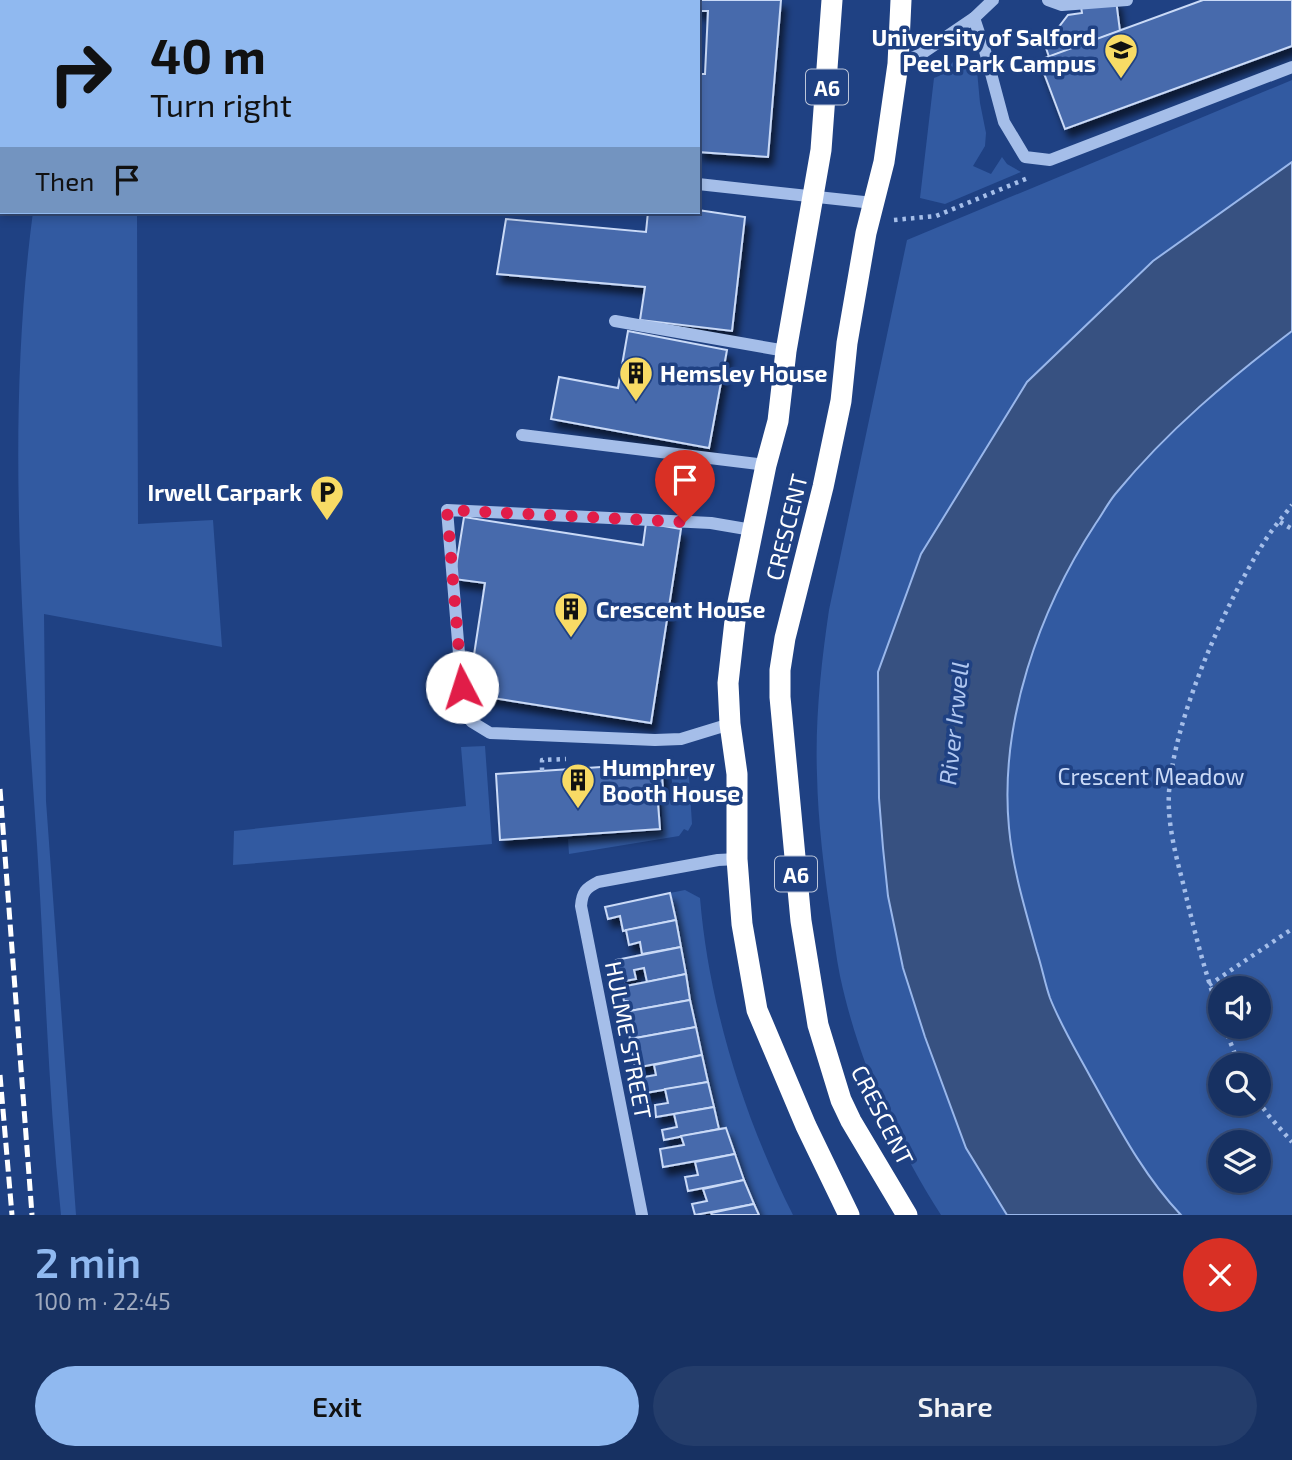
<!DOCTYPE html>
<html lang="en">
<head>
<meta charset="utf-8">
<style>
  :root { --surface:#173162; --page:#243d6b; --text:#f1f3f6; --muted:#9ea9be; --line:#364c77; --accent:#90b9f0 }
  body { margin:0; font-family:"Exo 2",sans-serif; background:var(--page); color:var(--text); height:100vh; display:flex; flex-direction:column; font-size:26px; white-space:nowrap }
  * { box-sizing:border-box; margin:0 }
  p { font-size:23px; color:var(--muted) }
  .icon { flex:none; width:38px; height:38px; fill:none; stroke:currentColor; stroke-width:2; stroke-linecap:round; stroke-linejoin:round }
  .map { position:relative; height:1215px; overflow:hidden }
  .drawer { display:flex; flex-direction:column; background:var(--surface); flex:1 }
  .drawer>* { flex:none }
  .top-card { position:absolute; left:0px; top:0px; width:700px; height:214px; box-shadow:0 4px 10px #0003,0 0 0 2px var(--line); background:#90b9f0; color:#111; overflow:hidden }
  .buttons { position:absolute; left:1208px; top:976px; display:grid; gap:14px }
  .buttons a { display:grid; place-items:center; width:63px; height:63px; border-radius:50%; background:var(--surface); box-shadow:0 4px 10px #0003,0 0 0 2px var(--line); font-size:35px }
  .pin { position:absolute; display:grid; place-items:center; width:60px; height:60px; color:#fff; margin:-72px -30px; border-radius:50% 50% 50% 0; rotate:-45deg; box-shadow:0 0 7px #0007 }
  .pin .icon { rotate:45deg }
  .me { position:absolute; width:77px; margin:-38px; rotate:355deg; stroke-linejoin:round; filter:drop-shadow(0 0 5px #0008) }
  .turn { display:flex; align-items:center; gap:24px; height:147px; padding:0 35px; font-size:32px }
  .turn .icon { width:91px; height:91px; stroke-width:2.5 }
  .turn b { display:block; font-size:49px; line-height:60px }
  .then { display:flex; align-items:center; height:66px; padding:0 35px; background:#0003; gap:14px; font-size:26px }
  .round { display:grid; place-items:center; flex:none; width:74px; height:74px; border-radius:37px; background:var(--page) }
  .overview { display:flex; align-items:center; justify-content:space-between; height:119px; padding:0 35px }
  h1 { font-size:42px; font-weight:600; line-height:52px; color:var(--accent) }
  .cta { display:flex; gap:14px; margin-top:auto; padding:14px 35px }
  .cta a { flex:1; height:80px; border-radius:42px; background:var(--accent); color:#111; font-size:28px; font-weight:600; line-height:80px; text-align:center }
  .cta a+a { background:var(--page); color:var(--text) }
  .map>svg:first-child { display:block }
  .green { fill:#325aa1; fill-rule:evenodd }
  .water { fill:#375181; stroke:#99b7eb; stroke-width:2 }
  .building { fill:#476bac; stroke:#cadaf7; stroke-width:2; filter:url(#shadow) }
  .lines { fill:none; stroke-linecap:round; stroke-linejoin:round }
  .path { stroke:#a5bee9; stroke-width:4.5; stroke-dasharray:3.5 5; stroke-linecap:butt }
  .minor { stroke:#a5bee9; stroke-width:12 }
  .highway { stroke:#fff; stroke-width:21 }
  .rail { stroke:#fff; stroke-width:5; stroke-dasharray:12 5; stroke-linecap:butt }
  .route { stroke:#e11d48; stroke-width:12; stroke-dasharray:0 21.6 }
  .labels { text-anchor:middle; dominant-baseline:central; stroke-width:7; stroke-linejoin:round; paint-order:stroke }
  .shield { fill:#1f4183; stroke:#bcc6da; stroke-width:2 }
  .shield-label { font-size:21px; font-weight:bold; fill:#fff }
  .poi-label { font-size:23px; font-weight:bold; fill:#fff; stroke:#1f4183; text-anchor:start }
  .street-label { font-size:23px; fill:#fff; stroke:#1f4183 }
  .park-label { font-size:23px; fill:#cadaf7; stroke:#1f4183 }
  .water-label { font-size:24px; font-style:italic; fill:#b1c8f1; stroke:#1f4183 }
</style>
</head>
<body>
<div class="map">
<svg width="1292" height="1215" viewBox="0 0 1292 1215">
  <defs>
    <filter id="shadow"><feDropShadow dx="4.5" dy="8" stdDeviation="3.5" flood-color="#0009"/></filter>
  </defs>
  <rect width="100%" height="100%" fill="#1f4183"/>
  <g class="green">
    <path d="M976,60L980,103L986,133L985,146L973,166L991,174L1002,157L1007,164L1021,172L945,204L920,198L934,78L939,76L953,62Z"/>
    <path d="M1292,80V162L1153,261L1027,382L968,478L878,672L879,798L883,848L888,896L903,968L925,1037L966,1148L1007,1215H941C895,1143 858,1060 840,976C836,957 834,937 831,918C824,871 818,822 817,775C815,720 821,664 829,610L907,240Z"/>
    <path d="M33,212H137L138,524L213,520L222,647L44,614L46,801L76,1215H61C48,1092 45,969 37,845C23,635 5,422 33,212Z"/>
    <path d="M1292,331V1215H1182C1145,1177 1119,1129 1094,1083C1078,1055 1062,1028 1050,998C1045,984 1041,967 1037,952C1026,912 1013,870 1009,828C999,723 1039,610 1096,523C1103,513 1109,501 1117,492C1167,431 1229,379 1292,331ZM1220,989H1258V1027H1220ZM1220,1066H1258V1104H1220ZM1220,1143H1258V1181H1220Z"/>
    <path d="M485,746L492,844L233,865L234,831L466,806L461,747Z"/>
    <path d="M688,762L692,824L688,831L684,829L679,836L569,854L568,839L663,831L661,801L674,800L670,764Z"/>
    <path d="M685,890L700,898C709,1006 744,1118 793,1215H759L726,1128L719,1129L696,1027L670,893Z"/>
  </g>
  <path class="water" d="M1292,162V331C1229,379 1167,431 1117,492C1109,501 1103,513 1096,523C1039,610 999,723 1009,828C1013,871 1026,912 1037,952C1042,967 1045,984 1050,998C1061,1026 1077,1052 1091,1078C1118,1126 1143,1175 1181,1215H1007L966,1148L925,1037L903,968L888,896L883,848L879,798L878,672L921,554L1027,382L1153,261Z"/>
  <g class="building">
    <path d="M604,0H781L768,157L698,152V74H705L708,11H698V2H604Z"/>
    <path d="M1080,0H1116L1120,31L1049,57L1045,45L1068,15L1082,13Z"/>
    <path d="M1203,0H1292V46L1065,129L1039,60Z"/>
    <path d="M698,210L745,217L732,331L640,320L645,287L497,274L506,219L646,232L648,212H698Z"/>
    <path d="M628,331L727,350L709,448L551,419L559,377L618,388Z"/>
    <path d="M464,517L643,545L646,523L681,529L651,723L468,694L485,583L454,579Z"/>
    <path d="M661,763L663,789L657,790L660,829L500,840L496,774Z"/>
    <path d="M670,893L676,920L623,931L620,916L608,919L605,907Z"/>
    <path d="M676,920L681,947L642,954L640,942L629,945L626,930Z"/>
    <path d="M681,947L686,974L647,982L644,968L634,970L636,979L625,981L624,972L619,973L616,960Z"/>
    <path d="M686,974L690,1000L630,1011L628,1001H624L621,987Z"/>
    <path d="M690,1000L696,1027L630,1039L624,1012Z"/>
    <path d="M696,1027L702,1055L635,1068L630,1039Z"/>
    <path d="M702,1055L708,1082L640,1094L638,1078L656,1075L654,1065Z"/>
    <path d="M708,1082L714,1107L656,1117L655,1105L668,1103L665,1089Z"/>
    <path d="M714,1107L719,1129L664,1140L662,1130L677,1127L674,1114Z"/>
    <path d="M726,1128L735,1154L663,1167L660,1149L684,1145L681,1136Z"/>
    <path d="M735,1154L744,1180L688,1191L685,1177L698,1175L695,1162Z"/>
    <path d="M744,1180L754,1204L695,1215L692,1204L707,1201L703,1189Z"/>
    <path d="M754,1204L759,1215H712L711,1213Z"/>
  </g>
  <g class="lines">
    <g class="path">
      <path d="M894,220L936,216L1028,178"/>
      <path d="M1280,522L1292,529"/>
      <path d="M542,771V760L566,759"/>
      <path d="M1209,985L1292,929"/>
      <path d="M1220,1015C1205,973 1194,930 1184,887C1176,856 1167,824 1169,792C1174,719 1224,606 1263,544C1271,530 1282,518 1292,505"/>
      <path d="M1224,1027L1240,1066"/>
      <path d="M1258,1101L1269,1116L1292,1142"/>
    </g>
    <g class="minor">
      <path d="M1048,0L1062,5L1127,0"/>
      <path d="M974,18L985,51L1004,122L1025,157L1050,160L1292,67"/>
      <path d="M898,64L921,54L974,18L993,0"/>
      <path d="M698,184L873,203"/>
      <path d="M615,321L786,351"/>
      <path d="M522,435L766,465"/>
      <path d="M730,724L681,739L655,740L490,733L472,722L464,713L447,510L711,523L752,530"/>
      <path d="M642,1215L581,906C582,892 586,888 598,882L718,860L737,859"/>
    </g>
    <g class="highway">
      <path d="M832,0L821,150L786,351L778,421L766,465L736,612L728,683L730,724L737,774V859L742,924L757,1010L806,1126L849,1215"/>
      <path d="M901,0L898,64L884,162L866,233L847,343L841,401L823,487L785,638L780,670V697L801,921L818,1025L841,1100L851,1121L907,1215"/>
    </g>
    <g class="rail">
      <path d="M26,2L27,0"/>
      <path d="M0,209L2,187"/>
      <path d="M0,789L32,1215"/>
      <path d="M0,1075L12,1215"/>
    </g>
  </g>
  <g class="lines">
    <path class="route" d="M462,687L447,510L685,522"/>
  </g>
  <defs>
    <g id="university-pin" transform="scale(1.75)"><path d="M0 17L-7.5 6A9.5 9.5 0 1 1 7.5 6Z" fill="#f8db65" stroke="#1f4183"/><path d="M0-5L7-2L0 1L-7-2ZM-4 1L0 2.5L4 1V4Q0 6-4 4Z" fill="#111"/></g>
    <g id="building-pin" transform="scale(1.75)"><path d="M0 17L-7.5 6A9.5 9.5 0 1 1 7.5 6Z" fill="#f8db65" stroke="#1f4183"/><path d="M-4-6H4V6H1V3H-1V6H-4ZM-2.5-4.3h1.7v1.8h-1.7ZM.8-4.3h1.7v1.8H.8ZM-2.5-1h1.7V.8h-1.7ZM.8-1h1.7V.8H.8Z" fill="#111"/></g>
    <g id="parking-pin" transform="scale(1.75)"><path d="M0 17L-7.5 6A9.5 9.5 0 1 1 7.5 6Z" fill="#f8db65" stroke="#1f4183"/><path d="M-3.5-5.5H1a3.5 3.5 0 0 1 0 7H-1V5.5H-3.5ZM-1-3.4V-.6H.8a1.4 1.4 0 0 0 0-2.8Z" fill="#111"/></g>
  </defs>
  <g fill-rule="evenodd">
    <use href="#university-pin" x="1121" y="50"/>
    <use href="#building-pin" x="636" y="373"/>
    <use href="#parking-pin" x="327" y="492"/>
    <use href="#building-pin" x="571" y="609"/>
    <use href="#building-pin" x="578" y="780"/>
  </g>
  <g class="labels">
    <g class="shield">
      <rect x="806" y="69.5" width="42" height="35" rx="5"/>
      <rect x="775" y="856.5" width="42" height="35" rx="5"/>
    </g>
    <g class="shield-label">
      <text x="827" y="87">A6</text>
      <text x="796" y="874">A6</text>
    </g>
    <g class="poi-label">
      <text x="1096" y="37" text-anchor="end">University of Salford<tspan x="1096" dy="26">Peel Park Campus</tspan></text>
      <text x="660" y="373">Hemsley House</text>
      <text x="302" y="492" text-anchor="end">Irwell Carpark</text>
      <text x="596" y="609">Crescent House</text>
      <text x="602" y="767">Humphrey<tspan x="602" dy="26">Booth House</tspan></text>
    </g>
    <g class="street-label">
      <text transform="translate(786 527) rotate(-76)">CRESCENT</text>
      <text transform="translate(629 1040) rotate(79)">HULME STREET</text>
      <text transform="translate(883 1115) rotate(63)">CRESCENT</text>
    </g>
    <g class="park-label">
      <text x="1151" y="776">Crescent Meadow</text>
    </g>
    <g class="water-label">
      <text transform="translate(953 723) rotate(-84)">River Irwell</text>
    </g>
  </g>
</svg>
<div class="buttons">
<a><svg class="icon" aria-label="sound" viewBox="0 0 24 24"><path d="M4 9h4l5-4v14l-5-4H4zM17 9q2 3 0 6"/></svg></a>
<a><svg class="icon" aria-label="search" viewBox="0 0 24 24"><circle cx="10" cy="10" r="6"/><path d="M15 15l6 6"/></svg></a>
<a><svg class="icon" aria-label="layers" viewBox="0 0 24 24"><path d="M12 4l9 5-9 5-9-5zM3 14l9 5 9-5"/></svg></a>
</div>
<div class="pin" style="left:685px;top:522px;background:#d93025"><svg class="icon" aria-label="arrive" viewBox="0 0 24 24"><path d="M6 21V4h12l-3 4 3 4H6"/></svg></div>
<svg class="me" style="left:462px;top:687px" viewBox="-20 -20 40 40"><circle r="19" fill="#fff"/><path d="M0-13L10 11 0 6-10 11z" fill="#e11d48"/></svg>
<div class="top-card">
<div class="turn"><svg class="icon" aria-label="right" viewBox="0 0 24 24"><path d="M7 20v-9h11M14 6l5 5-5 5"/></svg><div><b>40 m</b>Turn right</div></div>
<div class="then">Then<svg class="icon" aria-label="arrive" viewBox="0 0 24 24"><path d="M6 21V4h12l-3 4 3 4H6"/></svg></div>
</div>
</div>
<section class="drawer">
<div class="overview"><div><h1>2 min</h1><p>100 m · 22:45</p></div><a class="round" style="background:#d93025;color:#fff"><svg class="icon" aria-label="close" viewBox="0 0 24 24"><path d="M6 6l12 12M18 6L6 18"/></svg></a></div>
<div class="cta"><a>Exit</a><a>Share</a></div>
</section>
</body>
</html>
